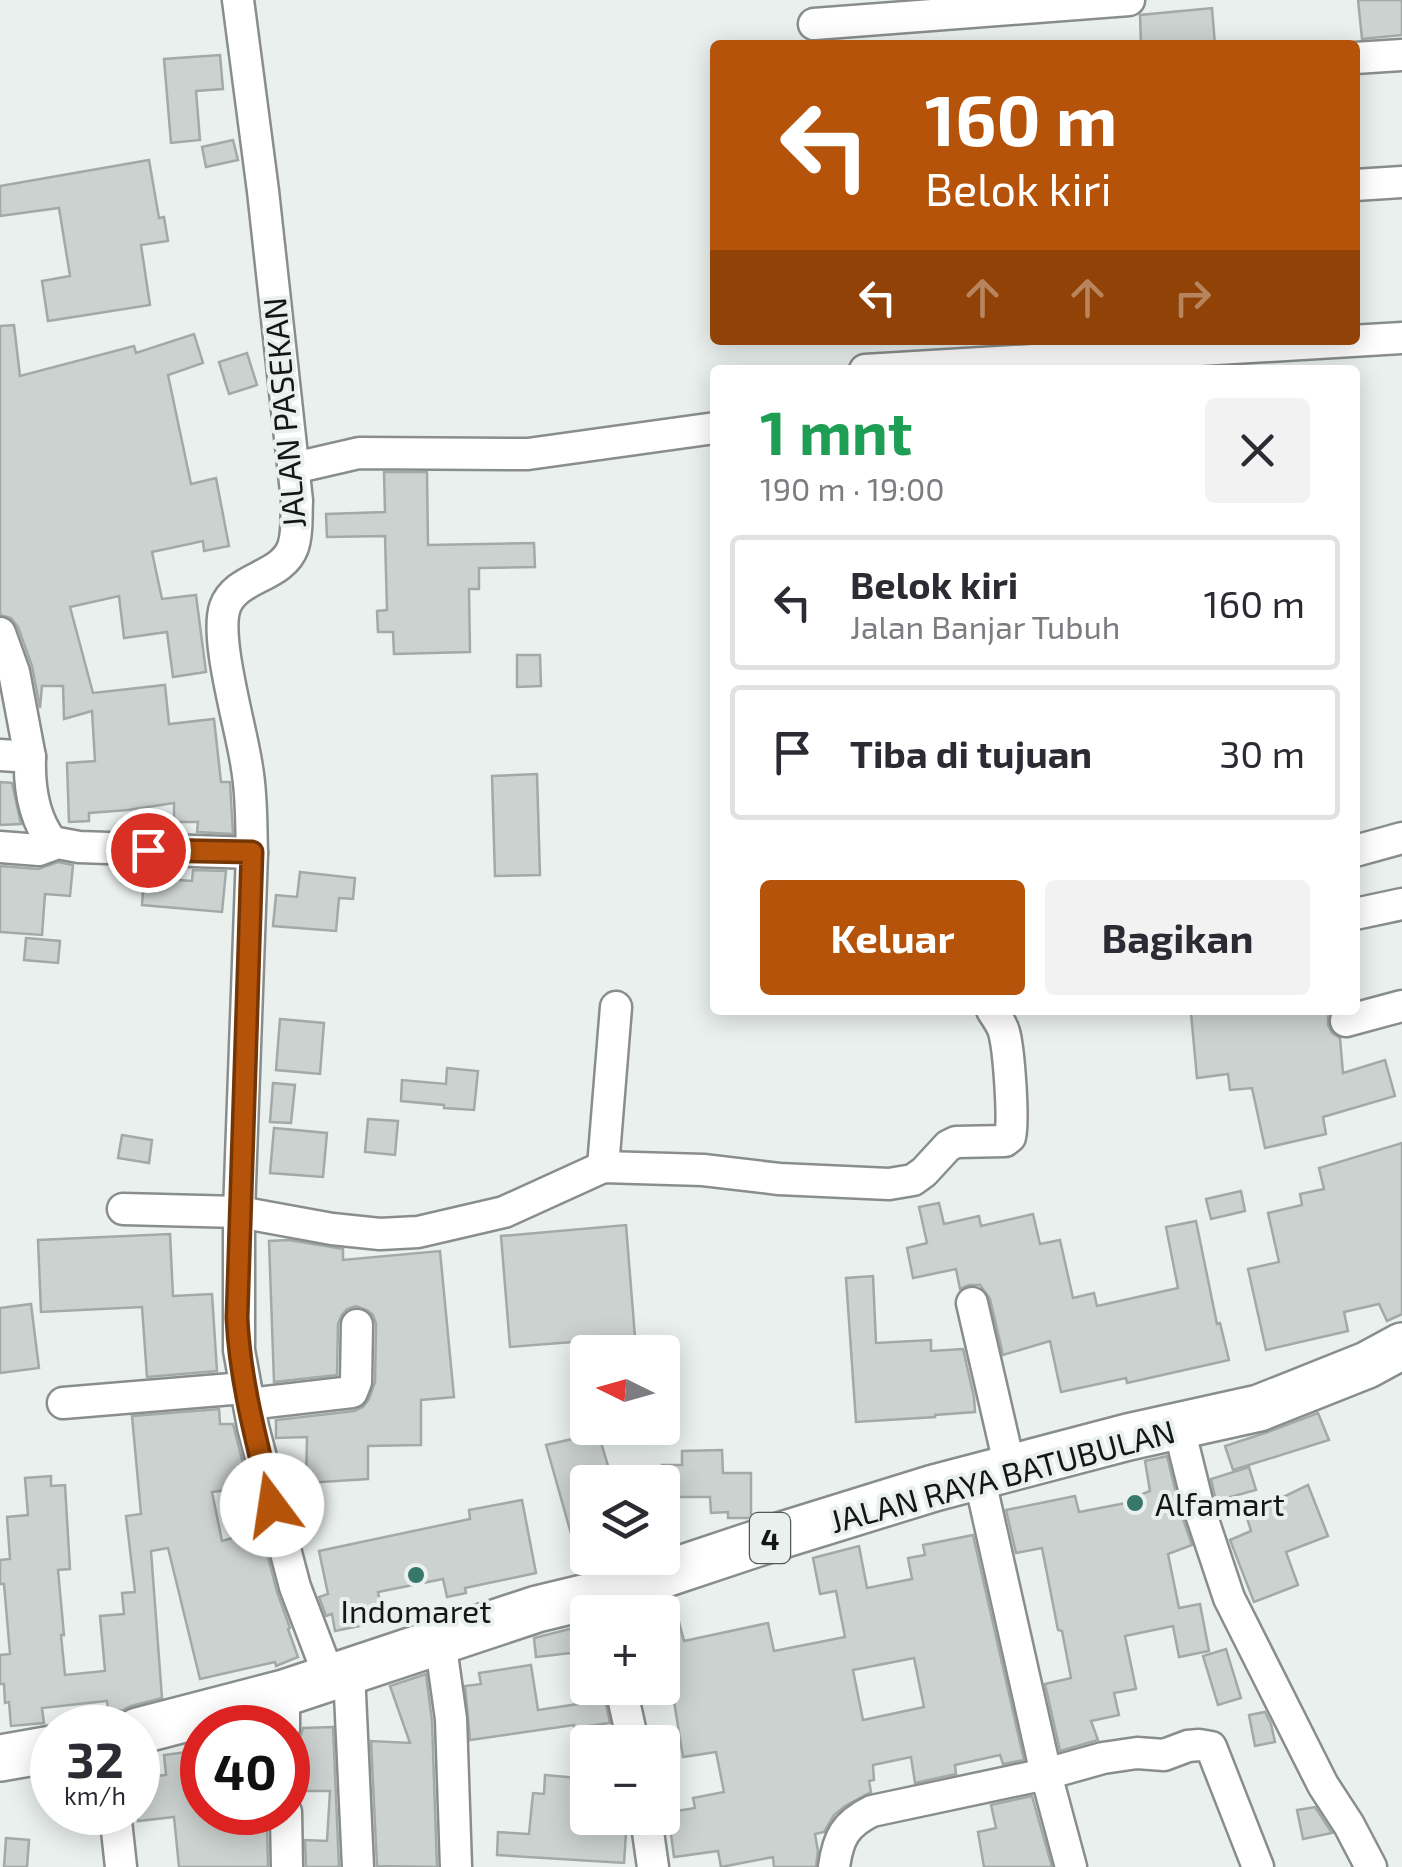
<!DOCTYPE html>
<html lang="id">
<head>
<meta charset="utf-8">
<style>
  :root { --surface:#fff; --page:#f2f2f3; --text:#2b2b33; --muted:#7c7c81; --line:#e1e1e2; --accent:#b45309 }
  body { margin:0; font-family:"Exo 2",sans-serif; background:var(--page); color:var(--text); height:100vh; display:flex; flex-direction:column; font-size:38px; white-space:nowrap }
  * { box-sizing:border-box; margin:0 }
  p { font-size:32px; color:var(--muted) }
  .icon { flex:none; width:55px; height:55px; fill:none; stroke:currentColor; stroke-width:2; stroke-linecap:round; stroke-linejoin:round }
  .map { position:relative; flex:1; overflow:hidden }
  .panel { position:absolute; left:710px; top:365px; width:650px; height:650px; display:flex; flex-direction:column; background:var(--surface); border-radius:10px; box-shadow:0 5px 25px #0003 }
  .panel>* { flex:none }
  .hud { position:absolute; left:710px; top:40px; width:650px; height:305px; border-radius:10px; box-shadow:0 5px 25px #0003; background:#b45309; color:#fff; overflow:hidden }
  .needle { width:65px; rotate:275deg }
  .tools { position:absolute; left:570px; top:1335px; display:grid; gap:20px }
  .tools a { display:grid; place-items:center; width:110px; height:110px; border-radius:10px; background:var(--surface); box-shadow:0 5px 25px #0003; font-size:50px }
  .speed { position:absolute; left:30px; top:1705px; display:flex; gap:20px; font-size:50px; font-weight:700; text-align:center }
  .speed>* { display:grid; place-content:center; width:130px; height:130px; border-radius:50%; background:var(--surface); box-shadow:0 5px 25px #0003; line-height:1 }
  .speed small { font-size:25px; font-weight:400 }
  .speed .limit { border:15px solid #d22; background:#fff; color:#111 }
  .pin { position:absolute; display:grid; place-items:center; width:85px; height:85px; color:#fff; margin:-42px; border:5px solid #fff; border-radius:50%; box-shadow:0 2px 10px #0007 }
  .me { position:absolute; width:110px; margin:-55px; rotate:346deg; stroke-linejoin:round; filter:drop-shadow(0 0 8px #0008) }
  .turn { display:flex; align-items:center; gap:35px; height:210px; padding:0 50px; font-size:45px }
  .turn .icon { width:130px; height:130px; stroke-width:2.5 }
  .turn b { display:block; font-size:70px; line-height:85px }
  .lanes { display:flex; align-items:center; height:95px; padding:0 50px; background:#0003; justify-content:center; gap:50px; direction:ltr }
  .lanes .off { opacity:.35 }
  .round { display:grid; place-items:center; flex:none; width:105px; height:105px; border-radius:10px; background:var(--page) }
  .headline { display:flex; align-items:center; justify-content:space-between; height:170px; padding:0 50px }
  h1 { font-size:60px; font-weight:700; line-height:75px; color:#1e9e55 }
  .cta { display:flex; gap:20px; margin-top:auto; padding:20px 50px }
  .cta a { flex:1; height:115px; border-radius:10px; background:var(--accent); color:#fff; font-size:40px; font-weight:700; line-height:115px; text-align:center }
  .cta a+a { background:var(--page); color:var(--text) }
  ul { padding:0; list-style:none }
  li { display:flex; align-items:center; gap:30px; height:135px; margin:0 20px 15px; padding:0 30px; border:5px solid var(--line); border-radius:10px }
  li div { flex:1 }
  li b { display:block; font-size:38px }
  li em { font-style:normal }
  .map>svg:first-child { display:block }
  .building { fill:#ccd2d0; stroke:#a3a9a7; stroke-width:2.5; fill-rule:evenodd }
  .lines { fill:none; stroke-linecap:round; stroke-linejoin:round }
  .minor-casing { stroke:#898e8d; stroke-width:35 }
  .highway-casing { stroke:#898e8d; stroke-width:50 }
  .minor { stroke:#fff; stroke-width:30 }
  .highway { stroke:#fff; stroke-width:45 }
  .route-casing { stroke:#753606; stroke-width:25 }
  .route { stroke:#b45309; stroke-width:18 }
  .poi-dot { fill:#377868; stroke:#eaf0ee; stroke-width:4 }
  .labels { text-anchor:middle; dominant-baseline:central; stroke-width:8; stroke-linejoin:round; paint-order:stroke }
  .shield { fill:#eaf0ee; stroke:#545857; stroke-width:2.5 }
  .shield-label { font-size:30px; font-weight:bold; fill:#141716 }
  .street-label { font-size:32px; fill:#141716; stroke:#eaf0ee }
  .poi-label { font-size:32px; fill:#141716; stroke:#eaf0ee; text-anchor:start }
</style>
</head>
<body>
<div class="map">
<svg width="1402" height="1867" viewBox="0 0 1402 1867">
  <rect width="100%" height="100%" fill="#eaf0ee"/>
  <g class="building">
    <path d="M1358,0H1402V35L1362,39Z"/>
    <path d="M1212,8L1215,45H1141L1140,15Z"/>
    <path d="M220,55L223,89L196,91L200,140L171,143L164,59Z"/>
    <path d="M233,140L238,160L206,167L202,147Z"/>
    <path d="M149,160L159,218L164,217L168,241L141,245L150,305L48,321L42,281L70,276L59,208L0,216V186Z"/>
    <path d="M14,325L20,376L134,346L136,353L194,334L203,363L168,375L191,484L216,478L229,546L204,551L203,541L152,552L162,599L196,595L206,672L173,677L167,632L124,638L119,596L70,607L93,693L165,685L169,724L214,719L221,782H230L233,834L197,832L198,822H174V803L128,810L89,813V821L69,822L67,763L95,761L92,711L64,719L63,686H42L40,708L32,666L18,627L11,618L0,615V326Z"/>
    <path d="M247,353L257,385L229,394L219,362Z"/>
    <path d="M384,472H427L428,545L534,543L535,567L479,568V589H469L470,652L394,654L393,632H378L377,611L387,610L385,536L327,537L326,514L385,512Z"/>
    <path d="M517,655H540L541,686L517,687Z"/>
    <path d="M537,774L540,875L495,876L492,776Z"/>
    <path d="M0,782L12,783L21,824L0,825Z"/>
    <path d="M58,862L73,865L70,896L45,894L42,935L0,932V866L38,869Z"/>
    <path d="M193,870L226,871L222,912L142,905L144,877L192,881Z"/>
    <path d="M300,872L355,878L353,899L339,898L336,931L273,926L276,895L297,897Z"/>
    <path d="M26,938L60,941L58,963L24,960Z"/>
    <path d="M1219,1010H1331L1328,1017V1025L1332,1033L1340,1038L1343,1073L1385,1060L1395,1096L1323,1117L1326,1134L1265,1148L1252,1088L1230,1090L1228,1074L1197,1078L1191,1013Z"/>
    <path d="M280,1019L324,1023L320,1074L276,1070Z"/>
    <path d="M447,1068L478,1071L474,1110L444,1108V1105L401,1101L402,1080L446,1084Z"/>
    <path d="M273,1083L295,1085L291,1123L270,1122Z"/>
    <path d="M368,1119L398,1121L395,1155L365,1152Z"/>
    <path d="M274,1128L327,1133L323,1177L270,1173Z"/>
    <path d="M122,1135L152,1140L149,1163L118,1158Z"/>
    <path d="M1402,1143V1314L1387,1321L1379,1304L1344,1312L1348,1331L1266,1350L1248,1269L1279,1262L1268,1213L1302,1205L1300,1194L1324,1189L1319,1168Z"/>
    <path d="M1241,1191L1245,1211L1211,1219L1206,1199Z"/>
    <path d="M939,1203L944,1224L979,1216L981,1226L1033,1214L1040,1244L1060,1240L1073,1298L1094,1293L1097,1306L1178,1288L1166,1227L1196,1221L1217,1324L1220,1323L1229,1360L1127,1383L1126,1378L1061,1392L1050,1341L1003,1355L990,1299L980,1285H969L960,1289L956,1269L913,1278L907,1248L927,1243L919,1207Z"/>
    <path d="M626,1225L635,1337L510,1347L501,1236Z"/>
    <path d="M170,1234L173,1296L212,1294L217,1371L147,1377L142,1307L41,1312L38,1240Z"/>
    <path d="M289,1240L343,1249V1260L440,1251L454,1397L421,1400V1445L368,1446V1479L306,1483L307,1437L276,1438V1420L354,1411L363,1407L369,1399L375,1382L376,1324L373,1315L367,1310L356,1306L347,1309L342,1315L338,1324L337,1375L274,1382L269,1241Z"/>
    <path d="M873,1276L876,1343L931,1340V1351L963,1349L974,1397L975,1412L935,1415V1417L856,1422L846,1278Z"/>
    <path d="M31,1304L39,1368L0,1373V1308Z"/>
    <path d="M219,1409L220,1424H233L249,1487L212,1492L222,1541L261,1530L277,1592L290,1628L288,1629L298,1657L276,1666L275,1662L200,1679L168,1548L151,1551L162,1698L131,1706L123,1710L108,1711L107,1701L42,1708L44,1723L11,1726L9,1702L5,1703L4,1684H0V1655L10,1654L4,1584H0V1560L10,1559L7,1517L28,1515L25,1478L51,1476V1486L65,1485L70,1569L58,1570L64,1635H61L65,1675L105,1671L100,1616L124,1614L122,1593L135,1592L126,1516L141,1514L132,1416Z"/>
    <path d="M1318,1413L1329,1440L1233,1470L1225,1446L1268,1432Z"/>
    <path d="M598,1433L613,1482H588V1568L581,1569L546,1445Z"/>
    <path d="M722,1450L723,1473H751V1518H728V1512L711,1513L710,1497H662V1465H682V1451Z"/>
    <path d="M1167,1456L1180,1510L1192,1545L1168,1554L1179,1608L1200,1604L1209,1651L1179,1657L1173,1626L1125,1636L1136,1689L1114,1693L1119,1715L1091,1721L1098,1740L1060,1751L1045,1684L1071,1678L1062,1631L1058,1630L1042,1548L1016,1553L1006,1510L1075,1496L1079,1512L1131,1502L1130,1499L1150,1491L1145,1461Z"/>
    <path d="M1249,1467L1256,1490L1216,1501L1211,1479Z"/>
    <path d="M1308,1485L1328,1536L1286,1552L1298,1585L1254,1602L1230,1540L1251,1531L1246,1515Z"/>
    <path d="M522,1500L536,1573L465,1588L466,1593L447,1597L443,1579L378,1592L384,1621L335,1631L332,1614L326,1616L319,1597L328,1594L319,1551L470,1519L469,1510Z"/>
    <path d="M973,1535L1024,1760L1003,1764L1000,1755L955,1765L956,1774L915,1783L911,1757L873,1765L874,1780L869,1781L871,1792L845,1806L834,1815L824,1832L815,1834L818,1851L816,1867H774L773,1857L721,1867L718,1851L674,1857L671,1834H667L664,1813L695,1808L693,1798L724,1792L716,1752L683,1757L669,1670L662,1671V1602L673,1599L684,1641L768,1623L774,1651L845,1637L836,1591L820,1594L813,1558L859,1546L867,1588L912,1579L908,1558L925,1555L923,1545ZM914,1658L924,1707L863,1720L853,1670Z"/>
    <path d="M577,1627L580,1652L536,1657L534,1638Z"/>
    <path d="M1226,1649L1241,1698L1218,1705L1203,1656Z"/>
    <path d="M531,1665L538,1710L605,1700L610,1723L574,1728V1725L470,1740L465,1686L481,1684L479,1673Z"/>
    <path d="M426,1674L432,1721L437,1867L377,1866L371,1741L410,1743L390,1686Z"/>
    <path d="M1265,1712L1271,1724L1275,1742L1255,1746L1249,1715Z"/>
    <path d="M333,1727L339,1867H306L305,1840L327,1841L330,1791H294L293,1744L300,1738L303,1728Z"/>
    <path d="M202,1750V1812H247L248,1821H267L268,1867H179L174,1817L138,1821V1778L166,1775L164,1755Z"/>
    <path d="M545,1775L588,1779V1818H627L624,1863L497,1855L498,1832L529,1834L533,1793L544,1794Z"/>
    <path d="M1032,1796L1052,1867H984L978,1832L996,1828L991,1805Z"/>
    <path d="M1315,1807L1332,1833L1303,1839L1297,1810Z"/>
    <path d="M6,1838L29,1840L27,1867H4Z"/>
  </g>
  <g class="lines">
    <g class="minor-casing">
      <g id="minor">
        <path d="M238,0L263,191L297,501C296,516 298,533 293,547C282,578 236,576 225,607C214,639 242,730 247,768C252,796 251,824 252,853L239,1212V1350L253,1427L295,1587L330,1679"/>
        <path d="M814,24L1129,0"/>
        <path d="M1355,58L1402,55"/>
        <path d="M1355,185L1402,182"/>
        <path d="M865,370L1402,338"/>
        <path d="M294,468L359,453L528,454L715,428"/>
        <path d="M0,633L14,672L30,757"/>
        <path d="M0,755L30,757C29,786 34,819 52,842L79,847L252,853"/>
        <path d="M0,847L39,850L50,846L52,842"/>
        <path d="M1355,851L1402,838"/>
        <path d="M1355,914L1402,904"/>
        <path d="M1346,1021L1402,1006"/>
        <path d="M603,1167L616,1007"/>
        <path d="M123,1209L239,1212L332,1229L380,1234L418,1232L504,1212L603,1167L703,1170L779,1179L889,1184L913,1180L924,1172L948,1146L956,1142L1005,1141L1010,1137C1014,1120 1009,1050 1004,1032C1002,1024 996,1017 992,1010"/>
        <path d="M972,1303L1010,1468"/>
        <path d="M63,1403L244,1388"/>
        <path d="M249,1404L352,1392L356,1382L357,1325"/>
        <path d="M1179,1428L1198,1505L1229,1598L1323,1785L1349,1825L1371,1867"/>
        <path d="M979,1476L1046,1774L1071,1867"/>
        <path d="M440,1640L451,1719L456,1867"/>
        <path d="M349,1672L358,1867"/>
        <path d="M621,1688L633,1742"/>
        <path d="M284,1693V1728"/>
        <path d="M115,1812L121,1867"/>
        <path d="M286,1812L287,1867"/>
        <path d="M646,1818L653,1867"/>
        <path d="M834,1867C838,1838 845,1824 872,1811L1046,1774L1103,1758L1137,1753L1164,1755L1188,1746L1199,1745L1211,1747L1258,1867"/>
      </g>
    </g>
    <g class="highway-casing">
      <g id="highway">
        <path d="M138,1731L284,1693L537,1609L595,1595L668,1573L779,1536L934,1488L1128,1437L1259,1408L1367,1365L1402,1346"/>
        <path d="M0,1758L52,1749"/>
      </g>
    </g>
    <use href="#minor" class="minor"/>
    <use href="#highway" class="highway"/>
  </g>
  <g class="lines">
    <g class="route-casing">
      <path id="route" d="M148,850L252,852L237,1318C240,1382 257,1443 272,1505"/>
    </g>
    <use href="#route" class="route"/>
  </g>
  <g class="poi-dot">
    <circle cx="1135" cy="1503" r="10"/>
    <circle cx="416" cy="1575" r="10"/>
  </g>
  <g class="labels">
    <rect class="shield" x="750" y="1513" width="40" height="50" rx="8"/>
    <g class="shield-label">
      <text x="770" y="1538">4</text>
    </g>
    <g class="street-label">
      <text transform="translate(283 413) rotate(-95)">JALAN PASEKAN</text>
      <text transform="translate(1002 1475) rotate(-15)">JALAN RAYA BATUBULAN</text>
    </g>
    <g class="poi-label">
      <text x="1155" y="1503">Alfamart</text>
      <text x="416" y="1610" text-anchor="middle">Indomaret</text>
    </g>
  </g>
</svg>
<div class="tools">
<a><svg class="needle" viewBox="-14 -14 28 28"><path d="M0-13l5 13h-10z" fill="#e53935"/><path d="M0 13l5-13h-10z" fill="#7c7c81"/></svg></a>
<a><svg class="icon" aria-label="layers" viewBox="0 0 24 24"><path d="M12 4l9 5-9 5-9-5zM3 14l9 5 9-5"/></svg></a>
<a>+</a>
<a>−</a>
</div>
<div class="speed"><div>32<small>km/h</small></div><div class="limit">40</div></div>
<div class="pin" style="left:148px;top:850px;background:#d93025"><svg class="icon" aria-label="arrive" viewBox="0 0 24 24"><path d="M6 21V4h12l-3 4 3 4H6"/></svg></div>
<svg class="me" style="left:272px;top:1505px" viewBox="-20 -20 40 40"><circle r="19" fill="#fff"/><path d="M0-13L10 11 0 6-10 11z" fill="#b45309"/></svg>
<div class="hud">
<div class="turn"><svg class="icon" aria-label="left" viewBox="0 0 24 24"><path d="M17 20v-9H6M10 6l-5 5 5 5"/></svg><div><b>160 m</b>Belok kiri</div></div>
<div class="lanes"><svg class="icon" aria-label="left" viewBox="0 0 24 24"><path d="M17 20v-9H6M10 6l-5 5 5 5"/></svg><svg class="icon off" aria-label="ahead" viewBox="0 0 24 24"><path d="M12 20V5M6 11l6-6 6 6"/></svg><svg class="icon off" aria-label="ahead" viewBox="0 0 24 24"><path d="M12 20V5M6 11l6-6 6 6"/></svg><svg class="icon off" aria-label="right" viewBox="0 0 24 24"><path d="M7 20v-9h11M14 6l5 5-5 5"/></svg></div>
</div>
<section class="panel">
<div class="headline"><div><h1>1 mnt</h1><p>190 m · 19:00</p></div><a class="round"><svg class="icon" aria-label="close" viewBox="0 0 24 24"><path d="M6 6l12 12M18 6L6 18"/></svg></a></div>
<ul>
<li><svg class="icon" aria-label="left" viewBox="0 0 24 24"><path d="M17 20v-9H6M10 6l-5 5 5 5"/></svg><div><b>Belok kiri</b><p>Jalan Banjar Tubuh</p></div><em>160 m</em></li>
<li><svg class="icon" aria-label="arrive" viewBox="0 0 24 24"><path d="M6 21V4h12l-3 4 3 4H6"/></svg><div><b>Tiba di tujuan</b></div><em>30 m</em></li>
</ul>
<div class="cta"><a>Keluar</a><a>Bagikan</a></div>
</section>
</div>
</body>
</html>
